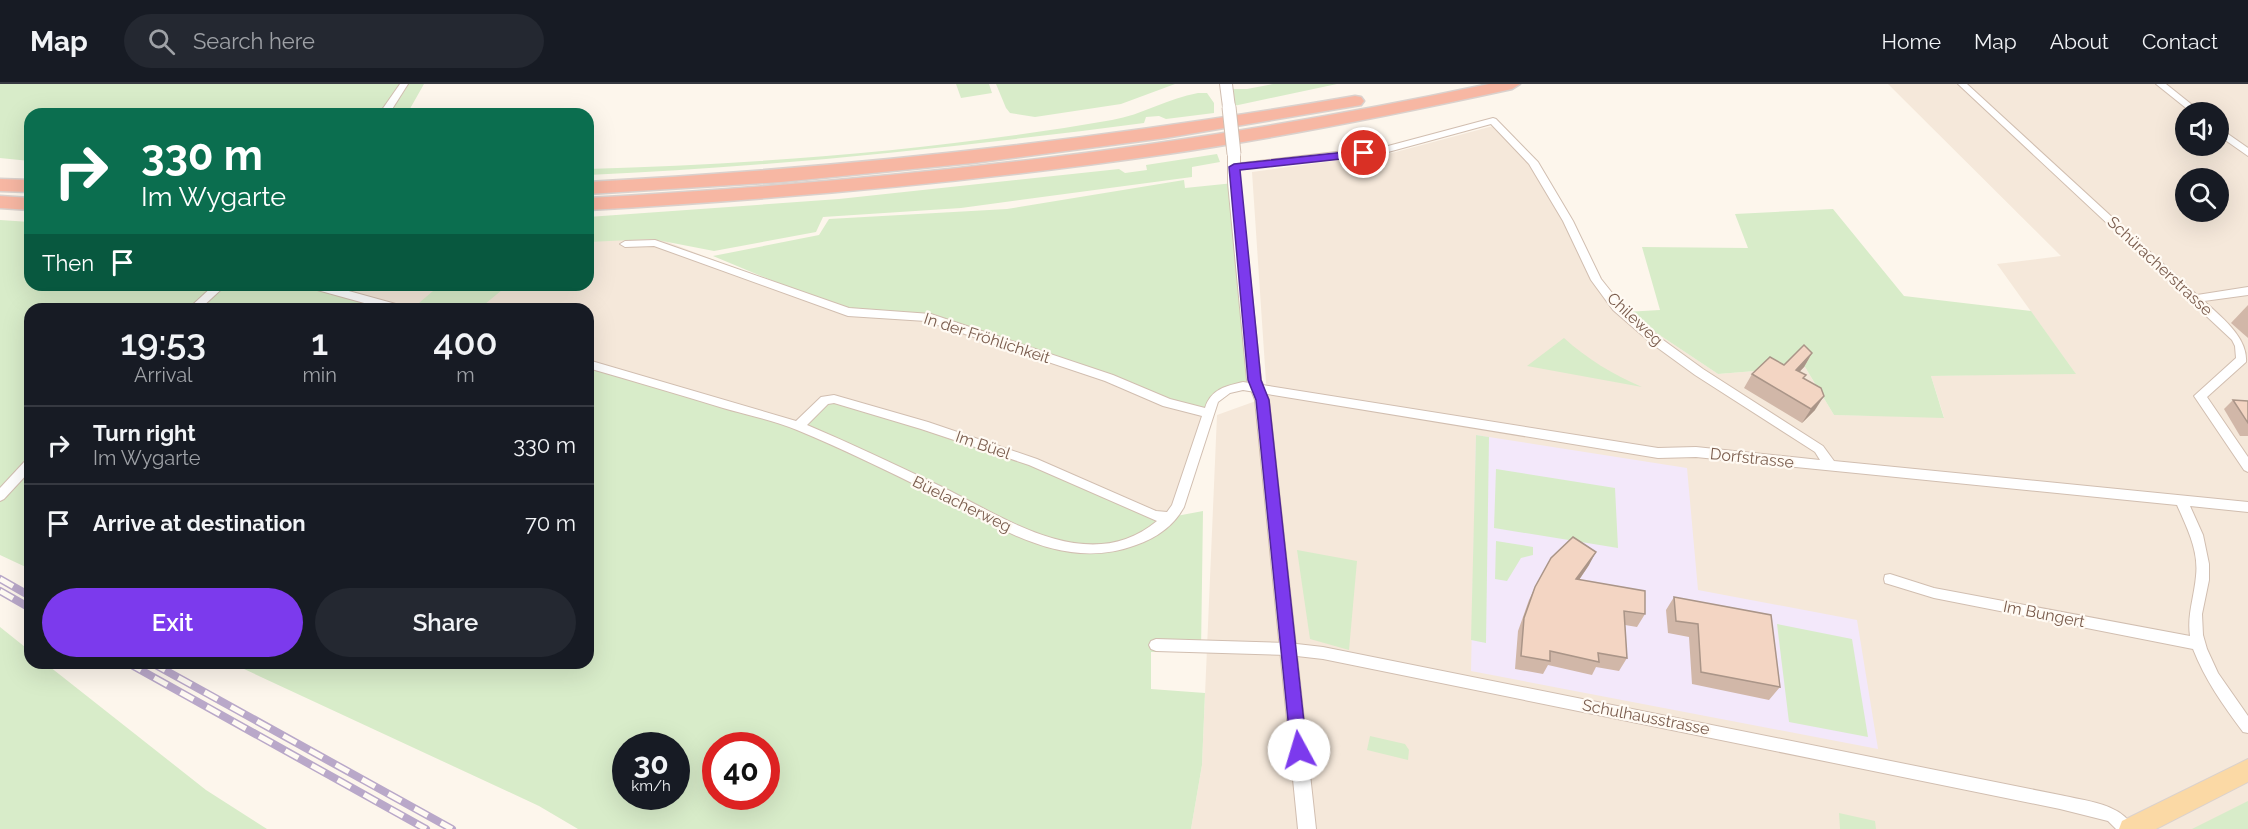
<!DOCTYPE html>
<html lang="en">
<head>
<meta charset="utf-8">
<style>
  :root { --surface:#171b24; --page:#242831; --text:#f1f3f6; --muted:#9ea1a6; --line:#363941; --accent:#7c3aed }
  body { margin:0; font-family:Raleway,sans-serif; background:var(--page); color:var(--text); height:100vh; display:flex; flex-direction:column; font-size:22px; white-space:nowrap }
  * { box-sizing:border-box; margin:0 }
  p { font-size:20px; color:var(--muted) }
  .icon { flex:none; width:33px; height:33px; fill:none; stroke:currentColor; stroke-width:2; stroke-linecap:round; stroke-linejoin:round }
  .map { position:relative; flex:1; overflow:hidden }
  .sheet { position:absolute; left:24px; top:219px; width:570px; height:366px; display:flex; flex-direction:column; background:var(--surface); border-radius:18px; box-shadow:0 6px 24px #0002 }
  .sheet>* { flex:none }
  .hud { position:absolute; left:24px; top:24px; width:570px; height:183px; border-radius:18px; box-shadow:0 6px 24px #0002; background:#0b6e4f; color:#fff; overflow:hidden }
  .fabs { position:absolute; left:2175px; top:18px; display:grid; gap:12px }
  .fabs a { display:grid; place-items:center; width:54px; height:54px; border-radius:50%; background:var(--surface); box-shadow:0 6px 24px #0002; font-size:30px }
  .speed { position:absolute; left:612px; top:648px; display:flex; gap:12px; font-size:30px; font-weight:700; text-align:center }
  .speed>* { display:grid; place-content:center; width:78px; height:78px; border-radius:50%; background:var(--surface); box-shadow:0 6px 24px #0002; line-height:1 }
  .speed small { font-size:15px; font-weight:400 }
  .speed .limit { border:9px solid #d22; background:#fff; color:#111 }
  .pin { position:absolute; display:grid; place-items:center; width:51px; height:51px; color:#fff; margin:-26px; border:3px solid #fff; border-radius:50%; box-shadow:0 2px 6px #0007 }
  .me { position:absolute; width:66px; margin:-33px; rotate:354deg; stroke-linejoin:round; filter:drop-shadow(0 0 4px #0008) }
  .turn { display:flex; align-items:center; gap:21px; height:126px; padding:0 18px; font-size:27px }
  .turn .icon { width:78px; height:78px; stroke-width:2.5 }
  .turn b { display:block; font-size:42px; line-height:51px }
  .then { display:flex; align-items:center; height:57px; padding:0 18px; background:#0003; gap:12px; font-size:22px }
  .eta { display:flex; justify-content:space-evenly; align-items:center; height:102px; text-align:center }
  .eta b { font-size:36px; font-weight:600; line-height:42px }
  .cta { display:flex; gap:12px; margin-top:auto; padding:12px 18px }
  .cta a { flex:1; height:69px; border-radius:36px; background:var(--accent); color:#fff; font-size:24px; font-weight:600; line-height:69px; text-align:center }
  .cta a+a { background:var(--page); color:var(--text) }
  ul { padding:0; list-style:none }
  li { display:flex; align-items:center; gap:18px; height:78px; padding:0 18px; border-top:2px solid var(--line) }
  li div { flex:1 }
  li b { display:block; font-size:22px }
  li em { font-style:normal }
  header { display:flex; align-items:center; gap:36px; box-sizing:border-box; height:84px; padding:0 30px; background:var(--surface); border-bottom:2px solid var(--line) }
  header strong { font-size:28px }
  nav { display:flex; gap:33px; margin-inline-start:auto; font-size:21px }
  .search { width:420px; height:54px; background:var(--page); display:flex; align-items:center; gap:15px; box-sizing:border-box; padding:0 21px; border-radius:33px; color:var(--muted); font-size:22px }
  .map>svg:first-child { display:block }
  .residential { fill:#f5e8da; fill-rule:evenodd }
  .education { fill:#f3e8fa }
  .green { fill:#d8ecc9; fill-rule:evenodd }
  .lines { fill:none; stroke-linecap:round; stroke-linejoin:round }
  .minor-casing { stroke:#d1beb0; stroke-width:2 }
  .tertiary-casing { stroke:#d1beb0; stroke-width:2 }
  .primary-casing { stroke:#dad1cd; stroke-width:2 }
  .motorway-casing { stroke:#dad1cd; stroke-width:3 }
  .minor { fill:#fff; fill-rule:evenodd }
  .tertiary { fill:#fff; fill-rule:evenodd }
  .primary { fill:#fbd9a5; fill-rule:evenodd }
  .motorway { fill:#f7b7a3; fill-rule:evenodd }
  .rail-casing { stroke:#b9a8c9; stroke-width:8 }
  .rail { stroke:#fffaf3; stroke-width:5; stroke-dasharray:15; stroke-linecap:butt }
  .tertiary-bridge-casing { stroke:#d1beb0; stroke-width:15; stroke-linecap:butt }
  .tertiary-bridge { stroke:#fff; stroke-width:13 }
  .wall { fill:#d1b7a8 }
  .shaded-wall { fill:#aa9588 }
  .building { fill:#f3d5c3; stroke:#aa9588; stroke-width:1.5 }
  .route { fill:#7c3aed; stroke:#51269a; stroke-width:1.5 }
  .labels { text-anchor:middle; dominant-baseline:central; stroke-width:4.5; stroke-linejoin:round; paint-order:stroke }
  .street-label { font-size:16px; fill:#7a5c4d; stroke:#fffaf3 }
</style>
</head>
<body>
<header>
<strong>Map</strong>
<div class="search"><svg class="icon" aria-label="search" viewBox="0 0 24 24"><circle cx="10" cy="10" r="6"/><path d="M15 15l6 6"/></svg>Search here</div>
<nav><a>Home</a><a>Map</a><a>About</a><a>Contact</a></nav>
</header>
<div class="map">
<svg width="2248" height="745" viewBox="0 0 2248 745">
  <rect width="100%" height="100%" fill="#fdf6ec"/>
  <g class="residential">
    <path d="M1888,0H2248V745H1191L1202,681L1217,331L1267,313L1252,88L1392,69L1493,42L1527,74L1570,148L1625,228L1718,290L1805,283L1834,331L1944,333L1931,292L2075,289L1997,180L2061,172ZM2186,28H2218V62H2186ZM2186,94H2218V128H2186Z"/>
    <path d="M655,153L848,228L914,231L1208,329L1171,433L798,342L588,280V225H400L314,201H588V155Z"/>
  </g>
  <path class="education" d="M1476,351L1687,384L1698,506L1857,536L1878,665L1471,587Z"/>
  <g class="green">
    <path d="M0,0H424L407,30H30V77L0,74Z"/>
    <path d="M956,0H989L992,9L961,14Z"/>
    <path d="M996,0H1175L1121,20L1035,33L1010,29L1006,24Z"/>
    <path d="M1273,0H1337L1229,23L1227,5H1247Z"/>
    <path d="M1198,9H1207L1214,19V29L1166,35L1159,32L1146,33L1144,39C959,63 774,83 588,91V85C763,80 939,66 1112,36C1142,31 1168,14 1198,9Z"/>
    <path d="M1217,70L1220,78L1192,83V93L961,124L823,133L816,148L714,167L652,155L588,158V133L839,115L1119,85L1125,89L1147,86L1146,81Z"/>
    <path d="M1184,96L1185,104L1234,99L1258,305L1226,306L1208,329L927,233L848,228L713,172L819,151L829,135L1007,125Z"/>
    <path d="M1833,125L1904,212L2031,227L2076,290L1931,292L1944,334L1834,331L1805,283L1718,290L1625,228L1660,226L1642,163L1748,164L1735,130Z"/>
    <path d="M0,136L30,138V201H314L399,225H30V485L0,471Z"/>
    <path d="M440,201H508L479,225H412Z"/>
    <path d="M1564,254C1587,275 1614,291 1642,303L1527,282Z"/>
    <path d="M588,280L798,342L825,316L1033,378L1155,432L1171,433L1203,427L1201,568H1151V605L1205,609L1202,681L1191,745H578L539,722L231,579H588ZM626,662H676V712H626ZM716,662H766V712H716Z"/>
    <path d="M1476,351L1489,353L1486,559L1471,556Z"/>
    <path d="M1496,385L1615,404L1618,464L1494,444Z"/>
    <path d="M1496,457L1533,463V471L1521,474L1507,497L1495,495Z"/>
    <path d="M1297,466L1357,477L1349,566L1310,555Z"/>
    <path d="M1777,540L1852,555L1868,653L1789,638Z"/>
    <path d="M0,543L30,567V579H45L206,706L267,745H0Z"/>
    <path d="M1370,652L1405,660L1409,666L1408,676L1367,666Z"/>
    <path d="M2248,717V745H2192Z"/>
    <path d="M1839,729L1875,737L1876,745H1840Z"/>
  </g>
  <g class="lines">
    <g class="minor-casing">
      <g id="minor">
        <path d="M400,0H408L389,30H379Z"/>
        <path d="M1958,0H1967L2197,211L2248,203V211L2204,217C2220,232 2248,253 2246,278L2207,313L2248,373V388L2244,386L2194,312L2236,274L2235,262L2232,256Z"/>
        <path d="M2156,0H2166L2201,28H2191Z"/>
        <path d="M1493,34L1496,35L1538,78L1573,137L1601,195L1621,220L1659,253L1703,285L1823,362L1834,377L2248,418V428L2190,422L2203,451L2209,480V496L2202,530L2203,551L2207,565L2218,589L2248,632V649L2243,648C2223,621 2205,596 2193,565L1934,514L1885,499L1884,495L1885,491L1890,490L1934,504L2190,552C2187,531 2194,514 2196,492C2199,467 2187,444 2177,421L1696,373L1658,374L1243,306L1230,309L1218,318L1184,423C1174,442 1156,454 1136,461C1062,489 996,441 932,409C888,387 843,365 797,346C773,336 747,331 723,324C678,310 633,297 588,284V276L796,337L821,313L834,311L928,338L1037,375L1156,427L1167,428L1172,421L1202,332L1163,322L1105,297L926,237L848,232L654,162L625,163L620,160L625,157L655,156L849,224L931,230L1113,291L1170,315L1205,324C1211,305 1226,302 1243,298L1658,364L1696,363L1820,376L1815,368L1695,291L1651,259L1613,226L1591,196L1563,137L1529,80L1491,40L1388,68L1234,86L1229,83L1234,80L1388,62ZM834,319L921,345L1029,381L1157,437C1089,494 1004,433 940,402C896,381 852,360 807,341L828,320Z"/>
        <path d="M2218,43L2248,64V72L2218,51Z"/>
        <path d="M214,201H226L200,225H188Z"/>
        <path d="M309,201H327L403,222L404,225H386L310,204Z"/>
        <path d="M30,374V387L4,415L0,417V404L26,376Z"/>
        <path d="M1156,555L1288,559L1323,563L2060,711C2085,717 2122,719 2134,745H2116L2108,737L2060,725L1323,575L1288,571L1156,567L1151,565L1149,561L1151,557Z"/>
      </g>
    </g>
    <g class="tertiary-casing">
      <g id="tertiary">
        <path d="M1220,0H1232L1235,23L1233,25L1229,26L1223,23Z"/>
        <path d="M1234,66L1240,70V99L1261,296L1269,316L1316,745H1298L1255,316L1247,296L1228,99V70Z"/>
      </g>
    </g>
    <g class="primary-casing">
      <path id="primary" d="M2248,675V698L2156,745H2119L2122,737Z"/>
    </g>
    <g class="motorway-casing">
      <g id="motorway">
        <path d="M1489,0H1520L1512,5C1397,30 1283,53 1167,70C974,98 782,115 588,126V114C893,97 1189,64 1489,0Z"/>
        <path d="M1355,12L1361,13L1364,17L1361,21L1165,54L973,79L781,98L588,110V98C846,84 1101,56 1355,12Z"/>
        <path d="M0,95L30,96V108L0,107Z"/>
        <path d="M0,112L30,114V126L0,124Z"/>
      </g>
    </g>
    <use href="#minor" class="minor"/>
    <use href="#tertiary" class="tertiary"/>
    <use href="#primary" class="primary"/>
    <use href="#motorway" class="motorway"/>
    <g class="rail-casing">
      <g id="rail">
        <path d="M0,495L30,512"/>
        <path d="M0,507L30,524"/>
        <path d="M128,579L426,745"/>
        <path d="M152,579L452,745"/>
      </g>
    </g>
    <use href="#rail" class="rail"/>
    <g class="tertiary-bridge-casing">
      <path id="tertiary-bridge" d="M1229,23L1234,70"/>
    </g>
    <use href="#tertiary-bridge" class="tertiary-bridge"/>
  </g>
  <g class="wall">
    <path d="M2248,221V254L2231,239Z"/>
    <path d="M1812,269L1804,283L1799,288L1804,294L1815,326L1802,339L1744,304L1752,290L1784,281Z"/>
    <path d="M2233,316L2248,317V352H2240L2224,325Z"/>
    <path d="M1589,481L1579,496L1645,530L1637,543L1625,541L1627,574L1619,587L1596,583L1592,591L1548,581L1543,590L1515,585L1518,547L1529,516L1535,503Z"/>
    <path d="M1674,513L1780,603L1769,616L1692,600L1689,553L1668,549L1666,526Z"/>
  </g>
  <g class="shaded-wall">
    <path d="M1812,269L1804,283L1788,300L1796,286Z"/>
    <path d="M1824,312L1815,326L1802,339L1811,325Z"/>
    <path d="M1596,468L1589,481L1570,509L1576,495Z"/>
  </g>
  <g class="building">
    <path d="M1804,261L1812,269L1796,286L1806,291L1803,294L1821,304L1824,312L1811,325L1752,290L1770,273L1784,281Z"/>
    <path d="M2233,316L2248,317V339Z"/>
    <path d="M1573,453L1596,468L1576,495L1645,507V530L1624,527L1627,574L1598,569L1599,578L1550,567V577L1521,572L1524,534L1535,503L1551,474Z"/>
    <path d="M1674,513L1771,531L1780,603L1701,588L1698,540L1676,537Z"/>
  </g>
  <path class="route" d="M1364,66L1368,67V72L1240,86L1261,296L1269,316L1307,666L1305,672L1299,674L1293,672L1291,666L1256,316L1248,296L1229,83L1234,80Z"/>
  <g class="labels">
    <g class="street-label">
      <text transform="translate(2160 182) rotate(43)">Schüracherstrasse</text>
      <text transform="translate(1635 235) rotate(43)">Chileweg</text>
      <text transform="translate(987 254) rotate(18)">In der Fröhlichkeit</text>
      <text transform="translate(983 361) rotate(19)">Im Büel</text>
      <text transform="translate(1752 374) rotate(6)">Dorfstrasse</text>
      <text transform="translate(962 420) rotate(26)">Büelacherweg</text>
      <text transform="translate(2044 530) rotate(11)">Im Bungert</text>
      <text transform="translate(1646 633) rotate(11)">Schulhausstrasse</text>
    </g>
  </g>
</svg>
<div class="fabs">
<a><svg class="icon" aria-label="sound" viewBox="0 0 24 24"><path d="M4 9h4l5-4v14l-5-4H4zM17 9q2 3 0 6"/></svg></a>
<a><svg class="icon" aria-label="search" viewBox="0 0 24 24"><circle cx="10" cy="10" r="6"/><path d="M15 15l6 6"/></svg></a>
</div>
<div class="speed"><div>30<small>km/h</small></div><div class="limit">40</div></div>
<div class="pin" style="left:1364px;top:69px;background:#d93025"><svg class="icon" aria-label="arrive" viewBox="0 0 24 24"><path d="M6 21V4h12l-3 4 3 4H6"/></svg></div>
<svg class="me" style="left:1299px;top:666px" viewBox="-20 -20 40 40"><circle r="19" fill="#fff"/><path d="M0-13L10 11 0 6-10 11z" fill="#7c3aed"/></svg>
<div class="hud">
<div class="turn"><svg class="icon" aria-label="right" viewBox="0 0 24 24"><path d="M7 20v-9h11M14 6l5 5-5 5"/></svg><div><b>330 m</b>Im Wygarte</div></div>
<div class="then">Then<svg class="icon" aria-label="arrive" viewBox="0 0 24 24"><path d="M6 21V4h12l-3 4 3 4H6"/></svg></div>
</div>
<section class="sheet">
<div class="eta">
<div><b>19:53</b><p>Arrival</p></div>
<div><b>1</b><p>min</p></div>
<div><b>400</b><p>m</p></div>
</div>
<ul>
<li><svg class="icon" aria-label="right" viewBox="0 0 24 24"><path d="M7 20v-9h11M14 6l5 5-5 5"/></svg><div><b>Turn right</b><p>Im Wygarte</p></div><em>330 m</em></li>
<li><svg class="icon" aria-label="arrive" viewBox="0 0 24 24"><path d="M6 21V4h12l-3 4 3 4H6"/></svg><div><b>Arrive at destination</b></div><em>70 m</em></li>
</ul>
<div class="cta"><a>Exit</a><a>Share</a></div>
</section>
</div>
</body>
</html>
